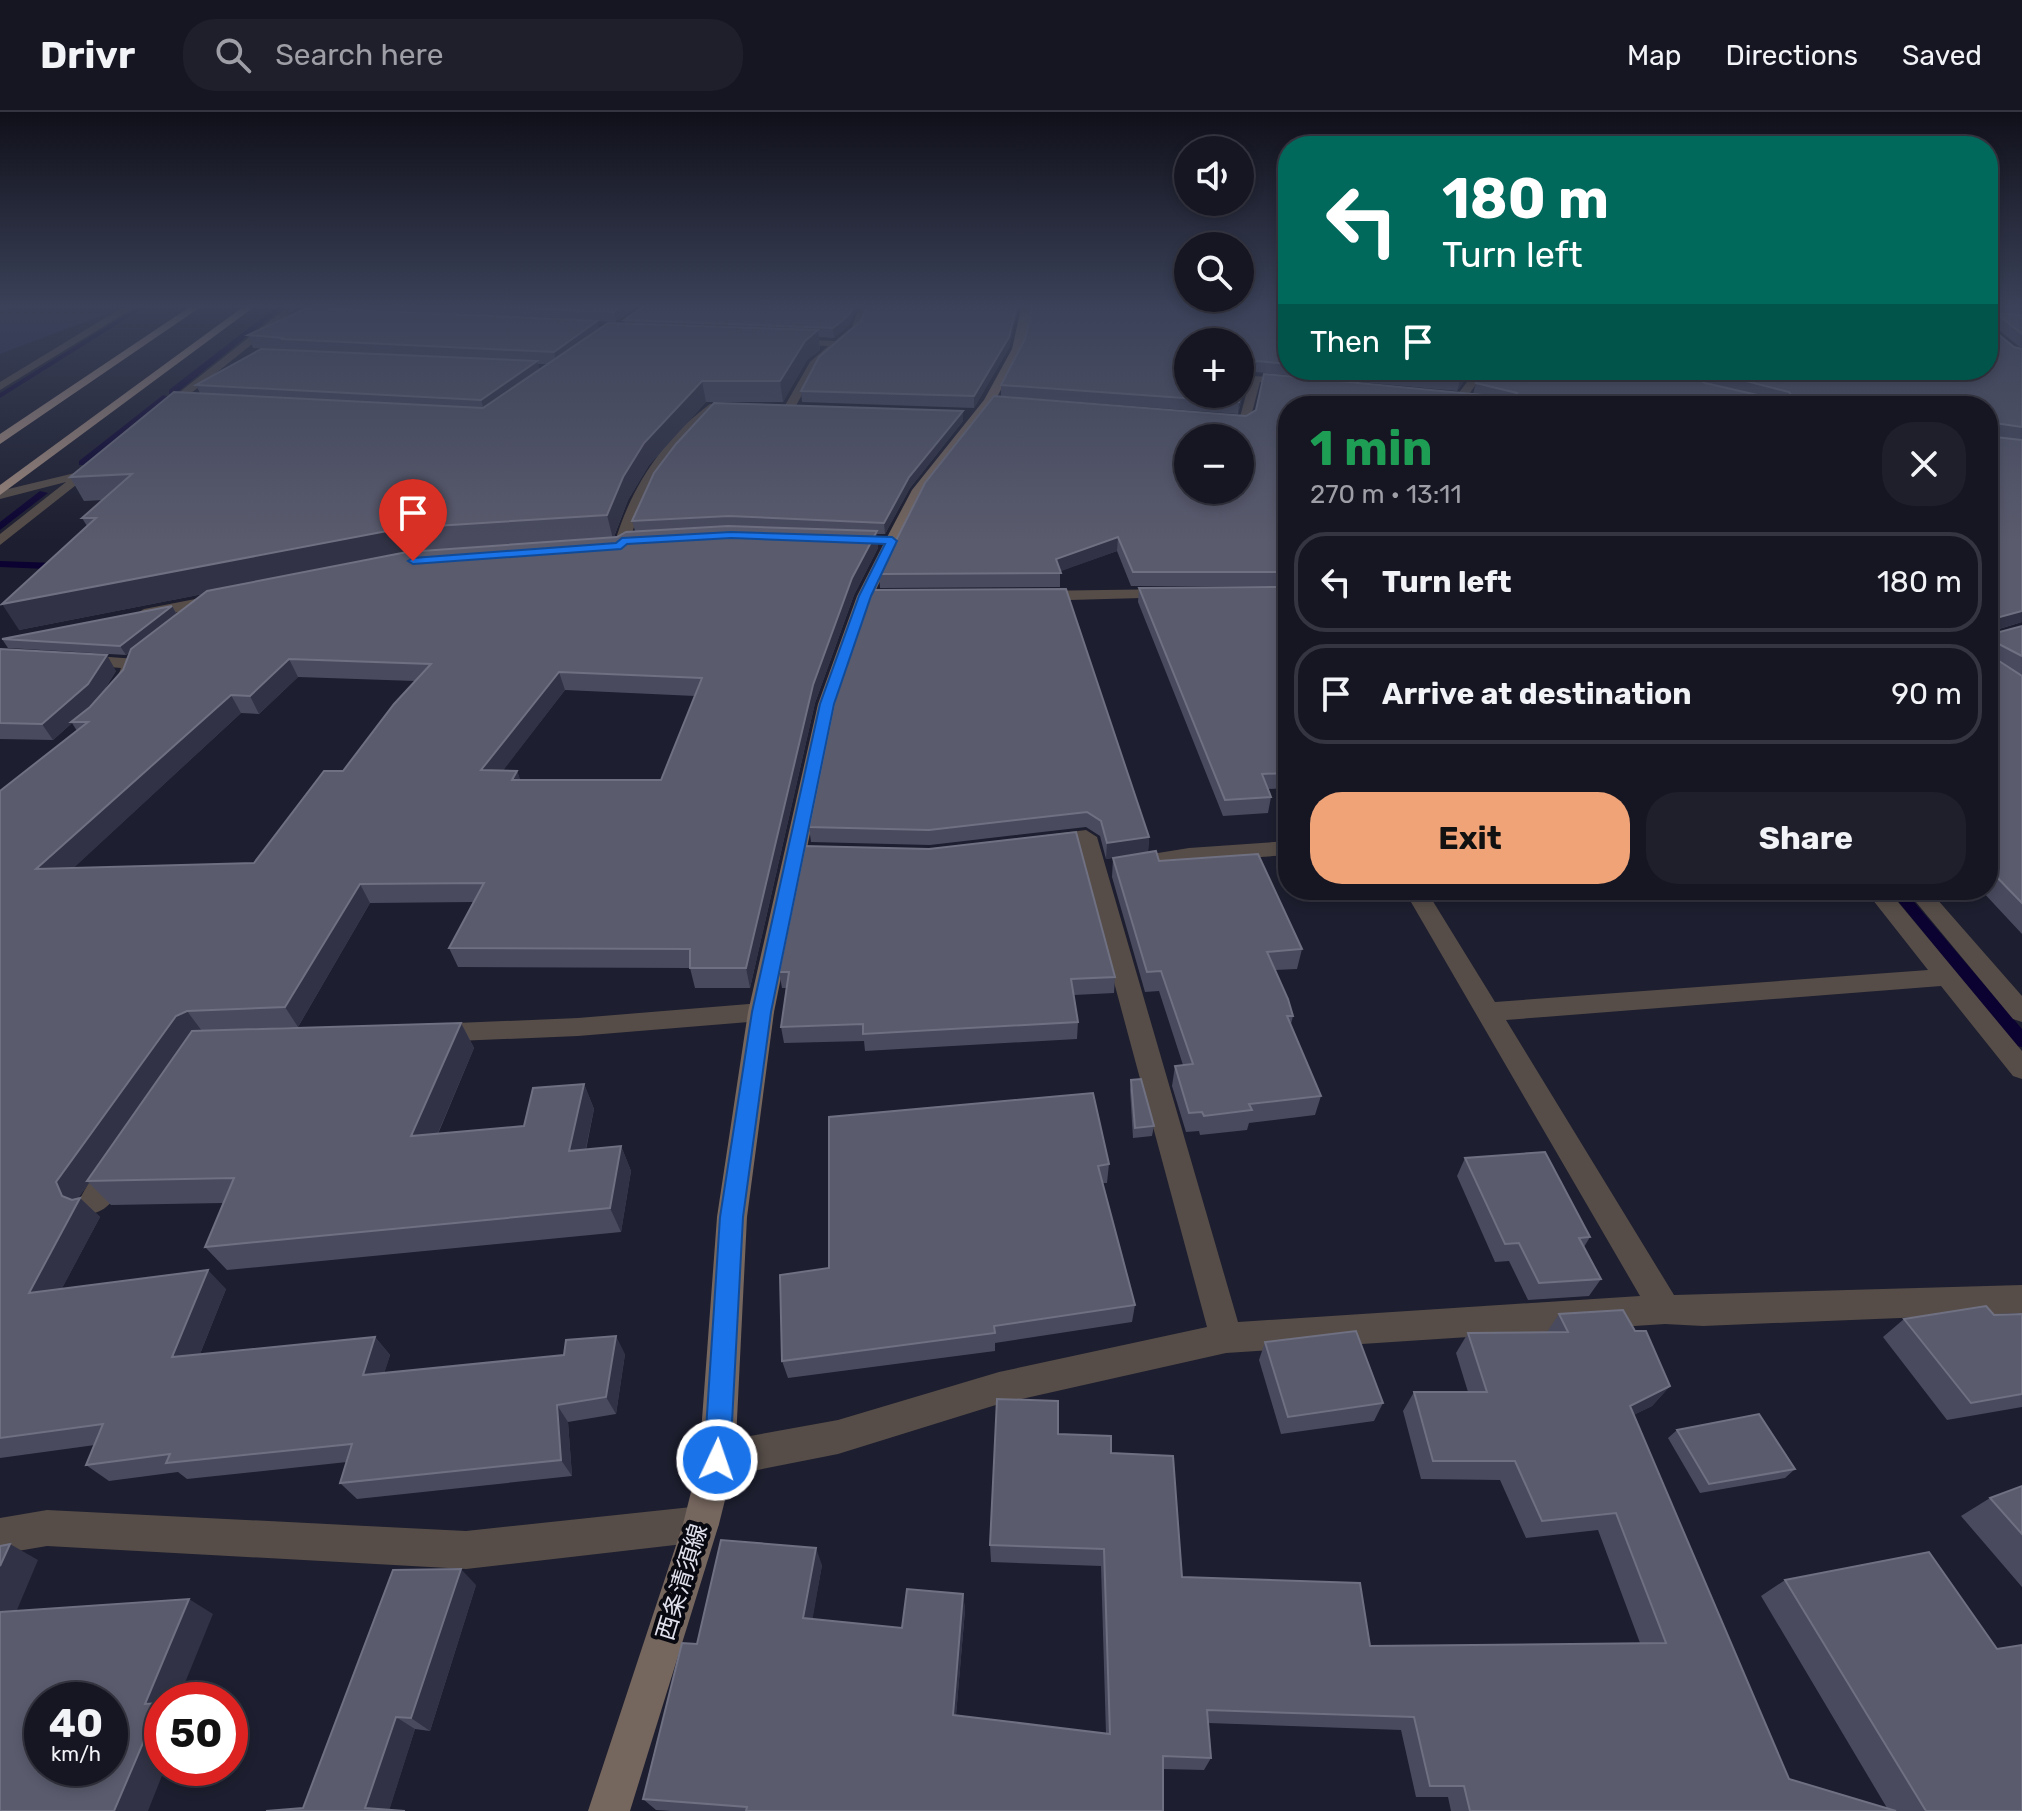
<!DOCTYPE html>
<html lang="en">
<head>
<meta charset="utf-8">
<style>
  :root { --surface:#161623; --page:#1f1f2b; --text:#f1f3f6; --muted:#9e9fa6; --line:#353541; --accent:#efa377 }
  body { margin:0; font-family:Rubik,"Noto Sans JP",sans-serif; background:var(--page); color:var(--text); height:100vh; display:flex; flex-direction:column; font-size:30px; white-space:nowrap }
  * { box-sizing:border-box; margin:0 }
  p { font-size:26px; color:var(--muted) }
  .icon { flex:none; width:44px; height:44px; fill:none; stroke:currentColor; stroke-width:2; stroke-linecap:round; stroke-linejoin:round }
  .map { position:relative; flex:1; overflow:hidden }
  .details { position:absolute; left:1278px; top:284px; width:720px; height:504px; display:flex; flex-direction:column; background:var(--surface); border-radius:32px; box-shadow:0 4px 12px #0003,0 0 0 2px var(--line) }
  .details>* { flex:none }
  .guide { position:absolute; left:1278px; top:24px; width:720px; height:244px; border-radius:32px; box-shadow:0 4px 12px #0003,0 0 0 2px var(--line); background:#00695c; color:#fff; overflow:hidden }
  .controls { position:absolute; left:1174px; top:24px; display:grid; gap:16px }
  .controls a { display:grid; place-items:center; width:80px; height:80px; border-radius:50%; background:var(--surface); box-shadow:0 4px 12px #0003,0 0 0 2px var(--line); font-size:40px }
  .speed { position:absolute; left:24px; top:1570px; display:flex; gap:16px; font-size:40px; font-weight:700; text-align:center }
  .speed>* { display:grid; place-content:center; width:104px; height:104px; border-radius:50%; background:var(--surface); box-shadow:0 4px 12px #0003,0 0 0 2px var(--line); line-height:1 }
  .speed small { font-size:20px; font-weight:400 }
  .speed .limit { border:12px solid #d22; background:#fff; color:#111 }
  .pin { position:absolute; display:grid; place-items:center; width:68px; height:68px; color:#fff; margin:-82px -34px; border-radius:50% 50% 50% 0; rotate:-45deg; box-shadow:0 0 8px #0007 }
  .pin .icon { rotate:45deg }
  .me { position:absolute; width:88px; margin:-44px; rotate:3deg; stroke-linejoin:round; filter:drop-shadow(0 0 6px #0008) }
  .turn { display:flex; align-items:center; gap:28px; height:168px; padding:0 32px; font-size:36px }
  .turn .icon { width:104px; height:104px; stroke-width:2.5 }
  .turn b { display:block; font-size:56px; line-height:68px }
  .then { display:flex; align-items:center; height:76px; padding:0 32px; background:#0003; gap:16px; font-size:30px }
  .round { display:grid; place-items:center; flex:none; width:84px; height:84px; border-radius:32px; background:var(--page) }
  .summary { display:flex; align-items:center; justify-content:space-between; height:136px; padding:0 32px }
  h1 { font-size:48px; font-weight:700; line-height:60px; color:#1e9e55 }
  .cta { display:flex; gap:16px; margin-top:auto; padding:16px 32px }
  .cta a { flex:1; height:92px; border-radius:32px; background:var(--accent); color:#111; font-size:32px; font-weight:700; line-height:92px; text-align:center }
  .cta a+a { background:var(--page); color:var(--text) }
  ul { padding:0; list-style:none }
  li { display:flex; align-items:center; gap:24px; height:100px; margin:0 16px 12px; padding:0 16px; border:4px solid var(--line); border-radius:32px }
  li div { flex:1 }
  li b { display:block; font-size:30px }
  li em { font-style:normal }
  header { display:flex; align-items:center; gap:48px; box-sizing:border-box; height:112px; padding:0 40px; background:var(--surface); border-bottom:2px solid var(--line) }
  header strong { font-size:38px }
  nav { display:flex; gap:44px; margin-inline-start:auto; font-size:28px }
  .search { width:560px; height:72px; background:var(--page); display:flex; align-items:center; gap:20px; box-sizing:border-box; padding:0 28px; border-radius:32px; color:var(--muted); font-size:30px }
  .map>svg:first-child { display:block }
  .green { fill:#2b2b55 }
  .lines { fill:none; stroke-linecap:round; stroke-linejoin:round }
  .stream { fill:#0b0231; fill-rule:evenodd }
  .street { fill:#564d48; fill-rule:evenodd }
  .secondary { fill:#75665e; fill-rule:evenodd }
  .highway { fill:#a28b7e; fill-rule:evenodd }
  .wall { fill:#494a5e; fill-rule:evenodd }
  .shaded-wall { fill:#313245 }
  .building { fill:#5a5b6d; stroke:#6f7081; stroke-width:2; fill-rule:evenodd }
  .route { fill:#1a73e8; stroke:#114b97; stroke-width:2 }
  .labels { text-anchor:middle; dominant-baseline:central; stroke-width:8; stroke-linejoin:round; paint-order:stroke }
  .street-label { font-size:24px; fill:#e0e1ed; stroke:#080910 }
</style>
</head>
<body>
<header>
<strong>Drivr</strong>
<div class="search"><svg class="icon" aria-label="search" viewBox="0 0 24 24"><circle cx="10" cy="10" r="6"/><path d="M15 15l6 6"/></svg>Search here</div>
<nav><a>Map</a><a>Directions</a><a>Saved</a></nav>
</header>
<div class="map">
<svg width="2022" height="1699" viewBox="0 0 2022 1699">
  <rect width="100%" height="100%" fill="#1d1e2f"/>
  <path class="green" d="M0,202H105L0,242Z"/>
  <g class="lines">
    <g class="stream">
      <path d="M280,192H287L175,282H169V278Z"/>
      <path d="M138,195L140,198L0,286V281Z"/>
      <path d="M163,283L170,285L85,353H79V349Z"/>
      <path d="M40,379L48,381L0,418V410Z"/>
      <path d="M0,449L55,451L60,454L49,463L44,460L47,457L0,455Z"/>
      <path d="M1889,778H1904L2022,917V935L2016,934Z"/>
    </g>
    <g class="street">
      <path d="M128,192H140L0,278V270Z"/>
      <path d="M291,192H302L165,302H157V298Z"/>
      <path d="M860,192H870L859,218L818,254L793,299H785L783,297L810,250L828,234L788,232L783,229L784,227L835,229L852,215Z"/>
      <path d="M1476,258H1486L1465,288H1457L1455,286Z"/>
      <path d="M1251,264L1293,266L1299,269L1293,272L1260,270L1249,312L1216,310V304L1240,305Z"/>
      <path d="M710,292L720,294L659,360L645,385L626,437L597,438V432L615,430C631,375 664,326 710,292Z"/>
      <path d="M93,348L104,351L0,433V422L66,370L0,387V379L79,360Z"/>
      <path d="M1171,477L1179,482L1177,485L1035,489L1027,484L1035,479Z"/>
      <path d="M221,482L229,487L227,490L144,507L136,502L144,497Z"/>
      <path d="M81,543L137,547L140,551L129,579H117L114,575L121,556L75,552L72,548Z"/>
      <path d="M1086,718L1097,725L1238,1210L1640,1184L1404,778H1426L1495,890L1928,858L1865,778H1888L2022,939V967L2013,964L1941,874L1506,908L1674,1183L2022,1173V1201L1703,1214L1665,1212L1226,1241L999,1292L838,1342L717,1366L705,1360L699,1348L705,1336L717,1330L838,1308L999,1260L1207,1215L1077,733L1046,737L1035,730L1046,723Z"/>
      <path d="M1288,729V743L1189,750L1127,760L1119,758L1116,753L1119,748L1127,746L1189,736Z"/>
      <path d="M1906,778H1929L2022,884V910L2013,907Z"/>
      <path d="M761,891L770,894L774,900L770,906L761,909L578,924L432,930L423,928L419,921L423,914L432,912L578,906Z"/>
      <path d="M117,1044L127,1048L131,1056C122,1076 107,1108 83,1100L78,1091C86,1074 100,1050 117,1044Z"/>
      <path d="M701,1394L714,1399L719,1412L714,1425L701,1430L466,1457L47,1434L0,1442V1406L47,1398L466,1419Z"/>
    </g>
    <path class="secondary" d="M1022,192H1032L1022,237L995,289L923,382L899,429L873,484L836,592L774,900L747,1105L735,1348L719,1412L630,1699H588L683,1412L699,1348L717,1105L748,900L818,592L857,484L885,429L912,378L984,288L1012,237Z"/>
    <g class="highway">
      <path d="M194,192H205L0,332V322Z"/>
      <path d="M247,192H258L0,383V373Z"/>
    </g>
  </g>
  <g class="wall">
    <path d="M331,192H641L616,210L597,209L599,217L625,212L624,208L647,192H857L849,213L834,226L819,225L820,238L807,248L783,290H706L649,353L628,388L614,425L635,419L632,409L963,299V309L910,376L885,422H877L878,436L854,483L815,591L750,876H695L690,856L458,855L449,836L473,790L370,791L298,915L224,918L461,911L474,936L438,1022L524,1014L584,972L594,997L586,1038L621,1034L631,1059L621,1120L227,1158L205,1135L223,1091L111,1093L89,1071L78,1086H80L100,1105L62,1176L226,1177L200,1242L375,1225L390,1243L384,1261L625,1242L616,1302L568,1310L572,1364L357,1387L340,1371L347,1350L187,1367L178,1360L109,1369L86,1353L95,1333L0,1346V679L77,619L72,611L53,628L0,627V537L116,559L101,583L123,558L130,540L126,543L8,536L2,527L172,494L177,502L203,482L19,518L87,414L82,406L103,388L84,389L70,365L200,281L196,273L271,237L253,236L248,223L333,197ZM538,252H547L539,258ZM298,565L415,569L343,659L254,751L73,756L241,601L259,602ZM565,578L695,584L661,668H520L517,659L503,658Z"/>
    <path d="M868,192H1019L1009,236L974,296L802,290L801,279L861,209Z"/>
    <path d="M1288,192V258H1472L1457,279L1255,260L1247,265L1238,302L1001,284V273L1025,227Z"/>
    <path d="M1988,192H2022V202L1993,199L1992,209L1996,201L2022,203V328L1994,324L2022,328V510L1996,518V521L2022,514V822L1981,778H1988V294H1288V474H1131L1117,439L1060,459V475L880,476L879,462L925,371L994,284L1246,304L1256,298L1264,262L1473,282L1476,271L1485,258H1682H1674L1685,261L1709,272L1695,264L1697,258H1988ZM1993,213L2022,237L2014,235L1998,222ZM1188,326H1240V378H1188Z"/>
    <path d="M1288,475V676L1268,677L1271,685L1268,701L1223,704L1138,490L1139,476Z"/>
    <path d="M837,578L1149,725L1148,740L1106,747L1100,724L1086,715L930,733L811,730L809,715Z"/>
    <path d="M1113,746L1159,749L1302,837L1297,857L1275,858L1293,904L1291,912L1321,984L1315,1003L1249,1011L1247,1018L1200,1023L1199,1019L1186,1020L1172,974L1175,954L1183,953L1159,879L1145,880L1112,765Z"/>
    <path d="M779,860L1115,865L1114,881L1074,883L1078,910L1077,927L865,939L864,929L784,931L781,915L786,876H782Z"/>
    <path d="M1131,968L1154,1014L1152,1024L1133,1026L1130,978Z"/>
    <path d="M829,1005L1109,1052L1107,1071H1102L1135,1193L1132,1210L995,1231V1239L788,1266L782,1249L829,1156Z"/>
    <path d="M1465,1046L1590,1125L1584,1135L1601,1167L1589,1184L1528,1188L1509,1149L1495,1150L1457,1064Z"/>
    <path d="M1559,1202L1635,1219L1670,1274L1652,1294L1633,1303L1789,1667L1887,1696L1761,1484L1785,1468L2022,1699H1451L1448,1685H1416L1401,1618L1208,1611L1211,1646L1204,1658L1163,1657V1699H671L656,1698L643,1687L697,1532L822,1453L812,1507L902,1516L963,1482L965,1498L956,1603L1106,1622L1101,1454L991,1450L990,1433L1058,1322L1111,1341L1182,1465L1370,1534L1640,1531L1598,1418L1526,1426L1500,1368L1421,1367L1403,1299L1414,1280H1468L1456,1241L1468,1221L1547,1220Z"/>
    <path d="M2022,1202V1295L1947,1308L1883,1225L1904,1207Z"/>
    <path d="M1265,1230L1383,1291L1374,1309L1281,1322L1259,1248Z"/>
    <path d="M1677,1318L1795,1357L1785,1366L1700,1381L1668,1326Z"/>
    <path d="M2022,1374V1475L1961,1404L1990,1386Z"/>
    <path d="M476,1473L430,1619L415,1617L389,1698L303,1696Z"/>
  </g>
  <g class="shaded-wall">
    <path d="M0,192H22L0,200Z"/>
    <path d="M625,192H641L616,210L614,200Z"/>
    <path d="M853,192H857L849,213L834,226L833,216Z"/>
    <path d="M1017,192H1019L1009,236L974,296V284Z"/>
    <path d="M597,209L600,222L557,253L554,240Z"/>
    <path d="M818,218L820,238L807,248L783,290L780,269L805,229Z"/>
    <path d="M537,249L541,265L486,304L481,288Z"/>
    <path d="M1257,249L1255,260L1247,265L1238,302L1239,290L1249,254Z"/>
    <path d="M1467,258H1472L1457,279L1460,268Z"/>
    <path d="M702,269L706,290L649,353L628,388L613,427L607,403L623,365L644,331Z"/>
    <path d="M963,299V309L910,376L885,422L884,411L909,365Z"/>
    <path d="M403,416L413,441L19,518L2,492Z"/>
    <path d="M877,419L878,436L854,483L815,591L750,876L746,856L813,573L852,466Z"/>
    <path d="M1118,425L1117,439L1056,461V447Z"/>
    <path d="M172,494L177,503L126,543L120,534Z"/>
    <path d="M2022,499V510L1988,520L1996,506Z"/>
    <path d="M107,543L116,559L98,587L73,610H71L72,611L53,628L42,612Z"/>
    <path d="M289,547L298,565L259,602L250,584Z"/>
    <path d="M559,560L565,578L489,677L481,658Z"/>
    <path d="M231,583L241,601L51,777L36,757Z"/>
    <path d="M517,659L524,678L512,668Z"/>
    <path d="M1149,725L1148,740L1106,747L1107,731Z"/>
    <path d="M360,772L370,791L298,915L285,895Z"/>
    <path d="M187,899L202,919L87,1069L89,1071L76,1089L80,1086L100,1105L50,1199L29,1181L62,1084L56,1070L176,904Z"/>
    <path d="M461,911L474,936L426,1049L411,1024Z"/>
    <path d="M584,972L594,997L580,1064L569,1039Z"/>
    <path d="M621,1034L631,1059L621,1120L610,1096Z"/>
    <path d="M208,1158L226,1177L192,1262L172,1245Z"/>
    <path d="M616,1224L625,1242L616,1302L606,1285Z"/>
    <path d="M375,1225L390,1243L378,1281L363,1263Z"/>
    <path d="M1670,1274L1652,1294L1612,1314L1630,1294Z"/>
    <path d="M557,1293L568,1310L572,1364L561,1348Z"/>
    <path d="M10,1432L38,1448L9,1517L0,1512V1454Z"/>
    <path d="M816,1436L822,1453L810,1522L803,1506Z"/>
    <path d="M461,1457L476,1473L430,1619L411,1606Z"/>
    <path d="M963,1482L965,1498L955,1616L953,1603Z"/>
    <path d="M189,1487L213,1502L178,1588H162V1656H165L148,1699H114L145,1592Z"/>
    <path d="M396,1605L415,1617L389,1699L365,1696Z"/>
  </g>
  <g class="building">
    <path d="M427,192H625L614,200Z"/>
    <path d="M647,192H853L849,203L833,216L624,208Z"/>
    <path d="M868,192H1017L1009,225L974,284L801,279L819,245L861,209Z"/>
    <path d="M1033,192H1288V252L1257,249L1249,254L1239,290L1001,273L1025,227ZM1188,230H1240V282H1188Z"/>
    <path d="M1988,192H1993L1992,211L1998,222L2014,235L2022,237V315L1995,311L1992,314L1995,325L2022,328V499L1996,506V521L2022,514V544L1995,530L1996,547L2022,564V791L1988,756V294H1288V460H1133L1118,425L1056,447L1061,461L879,462L925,371L994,284L1246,304L1256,298L1264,262L1514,286L1517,281L1476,271L1485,258H1672L1685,261L1705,271L1766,285L1791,283L1789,280L1715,261L1709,258H1988ZM1188,326H1240V378H1188Z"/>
    <path d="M307,196L597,209L554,240L281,227L284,226L248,223Z"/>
    <path d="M1996,201L2022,203V222Z"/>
    <path d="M608,211L818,218L805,229L780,269H702L644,331L623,365L607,403L403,416L2,492L96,406H82L132,362L70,365L174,280L483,296Z"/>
    <path d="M261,237L537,249L481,288L196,273Z"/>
    <path d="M1354,258H1467L1460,268Z"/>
    <path d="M714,291L963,299L909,365L884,411L729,404L632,409L654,361L676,332Z"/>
    <path d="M728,414L877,419L852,466L813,573L746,856H690V837L449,836L484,771L360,772L285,895L187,899L176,904L56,1070L62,1084L72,1088L80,1086L29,1181L208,1158L172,1245L375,1225L363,1263L564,1243L566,1228L616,1224L606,1285L557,1293L561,1348L340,1371L352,1332L166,1351L170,1342L86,1353L103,1312L0,1326V679L88,610H71L90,595L123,558L131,537L207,479L407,440L617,425L626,420ZM289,547L431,552L394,592L343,659H324L254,751L36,757L231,583L250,584ZM559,560L702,566L661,668H512L517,659L481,658Z"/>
    <path d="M1288,475V661L1262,662L1271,685L1225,688L1139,476Z"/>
    <path d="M1066,477L1149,725L1107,731L1101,709L1087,700L929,718L809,715L837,578L872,478Z"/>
    <path d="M172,494L120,534L2,527Z"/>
    <path d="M0,537L107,543L88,572L42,612L0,611Z"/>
    <path d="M1076,720L1115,865L1071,867L1078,910L863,922V912L781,915L789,860H779L805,734L929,737Z"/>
    <path d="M1156,739L1159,749L1258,742L1302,837L1267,840L1288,887L1293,904H1287L1321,984L1249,992L1252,998L1204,1004L1202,1000L1189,1001L1175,954L1193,952L1161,859L1147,860L1113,746Z"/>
    <path d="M461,911L411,1024L524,1014L533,976L584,972L569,1039L621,1034L610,1096L205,1135L234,1066L87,1069L192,919Z"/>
    <path d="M1141,967L1154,1014L1135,1016L1131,968Z"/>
    <path d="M1093,981L1109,1052L1098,1054L1135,1193L994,1214L995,1221L782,1249L780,1163L829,1156V1005Z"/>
    <path d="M1545,1040L1590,1125L1579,1126L1601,1167L1539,1171L1519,1131L1505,1132L1465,1046Z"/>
    <path d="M1986,1194L1994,1203L2022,1202V1282L1971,1291L1904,1207Z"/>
    <path d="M1623,1198L1635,1219H1646L1670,1274L1630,1294L1789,1667L1896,1699H1470L1464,1674H1430L1414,1605L1207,1598L1211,1646L1163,1644V1699H746L747,1695L643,1687L682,1531L697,1532L721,1428L816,1436L803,1506L902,1516L907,1477L963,1482L953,1603L1110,1622L1104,1437L990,1433L997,1287L1058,1289V1322L1111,1324V1341L1173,1344L1182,1465L1360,1471L1370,1534L1666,1531L1616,1401L1542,1409L1515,1349H1433L1414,1280H1487L1468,1221L1568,1220L1559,1202Z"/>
    <path d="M1356,1219L1383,1291L1288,1305L1265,1230Z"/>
    <path d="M1759,1302L1795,1357L1709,1372L1677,1318Z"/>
    <path d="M2022,1374V1422L1990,1386Z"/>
    <path d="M10,1432L0,1454V1434Z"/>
    <path d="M1929,1440L1997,1537L2022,1533V1699H1926L1785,1468Z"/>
    <path d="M461,1457L411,1606L396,1605L365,1696L405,1699H266L303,1696L393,1458Z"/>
    <path d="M189,1487L145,1592L160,1591L114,1699H0V1500ZM42,1588H110V1656H42Z"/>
  </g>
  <linearGradient id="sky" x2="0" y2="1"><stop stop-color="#10101a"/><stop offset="0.45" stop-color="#3a4158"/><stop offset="1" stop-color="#3a4158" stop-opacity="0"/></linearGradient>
  <rect width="2022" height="430" fill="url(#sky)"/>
  <path class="route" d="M731,420L892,425L897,429L871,484L834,592L771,900L743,1105L730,1348L726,1357L717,1361L708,1357L704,1348L720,1105L752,900L820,592L859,484L885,432L731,426L627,432L621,437L413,452L408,449L413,446L616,431L622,426Z"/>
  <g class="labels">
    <g class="street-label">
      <text transform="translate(682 1470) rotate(-73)">西条清須線</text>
    </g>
  </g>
</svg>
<div class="controls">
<a><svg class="icon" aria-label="sound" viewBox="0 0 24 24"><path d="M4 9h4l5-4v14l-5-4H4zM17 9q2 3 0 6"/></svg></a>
<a><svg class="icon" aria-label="search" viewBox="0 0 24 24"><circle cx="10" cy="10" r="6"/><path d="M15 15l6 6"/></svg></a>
<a>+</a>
<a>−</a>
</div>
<div class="speed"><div>40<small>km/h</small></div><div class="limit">50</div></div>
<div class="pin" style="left:413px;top:449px;background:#d93025"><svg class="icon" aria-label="arrive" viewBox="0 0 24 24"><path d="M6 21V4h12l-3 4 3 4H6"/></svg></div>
<svg class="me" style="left:717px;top:1348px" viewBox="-20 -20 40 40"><circle r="17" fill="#1a73e8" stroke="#fff" stroke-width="3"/><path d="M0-11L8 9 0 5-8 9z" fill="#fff"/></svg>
<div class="guide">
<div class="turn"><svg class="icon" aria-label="left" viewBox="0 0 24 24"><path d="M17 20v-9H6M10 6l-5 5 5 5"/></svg><div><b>180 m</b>Turn left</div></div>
<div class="then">Then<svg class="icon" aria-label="arrive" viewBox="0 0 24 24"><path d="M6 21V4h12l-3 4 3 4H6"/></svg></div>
</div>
<section class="details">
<div class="summary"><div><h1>1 min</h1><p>270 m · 13:11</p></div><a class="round"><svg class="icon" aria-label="close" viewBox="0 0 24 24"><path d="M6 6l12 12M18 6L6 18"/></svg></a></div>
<ul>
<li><svg class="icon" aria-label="left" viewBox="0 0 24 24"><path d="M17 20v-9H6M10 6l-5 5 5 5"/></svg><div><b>Turn left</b></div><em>180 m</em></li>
<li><svg class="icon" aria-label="arrive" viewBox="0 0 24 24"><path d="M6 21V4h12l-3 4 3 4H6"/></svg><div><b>Arrive at destination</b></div><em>90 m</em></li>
</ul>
<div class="cta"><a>Exit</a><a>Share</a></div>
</section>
</div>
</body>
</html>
